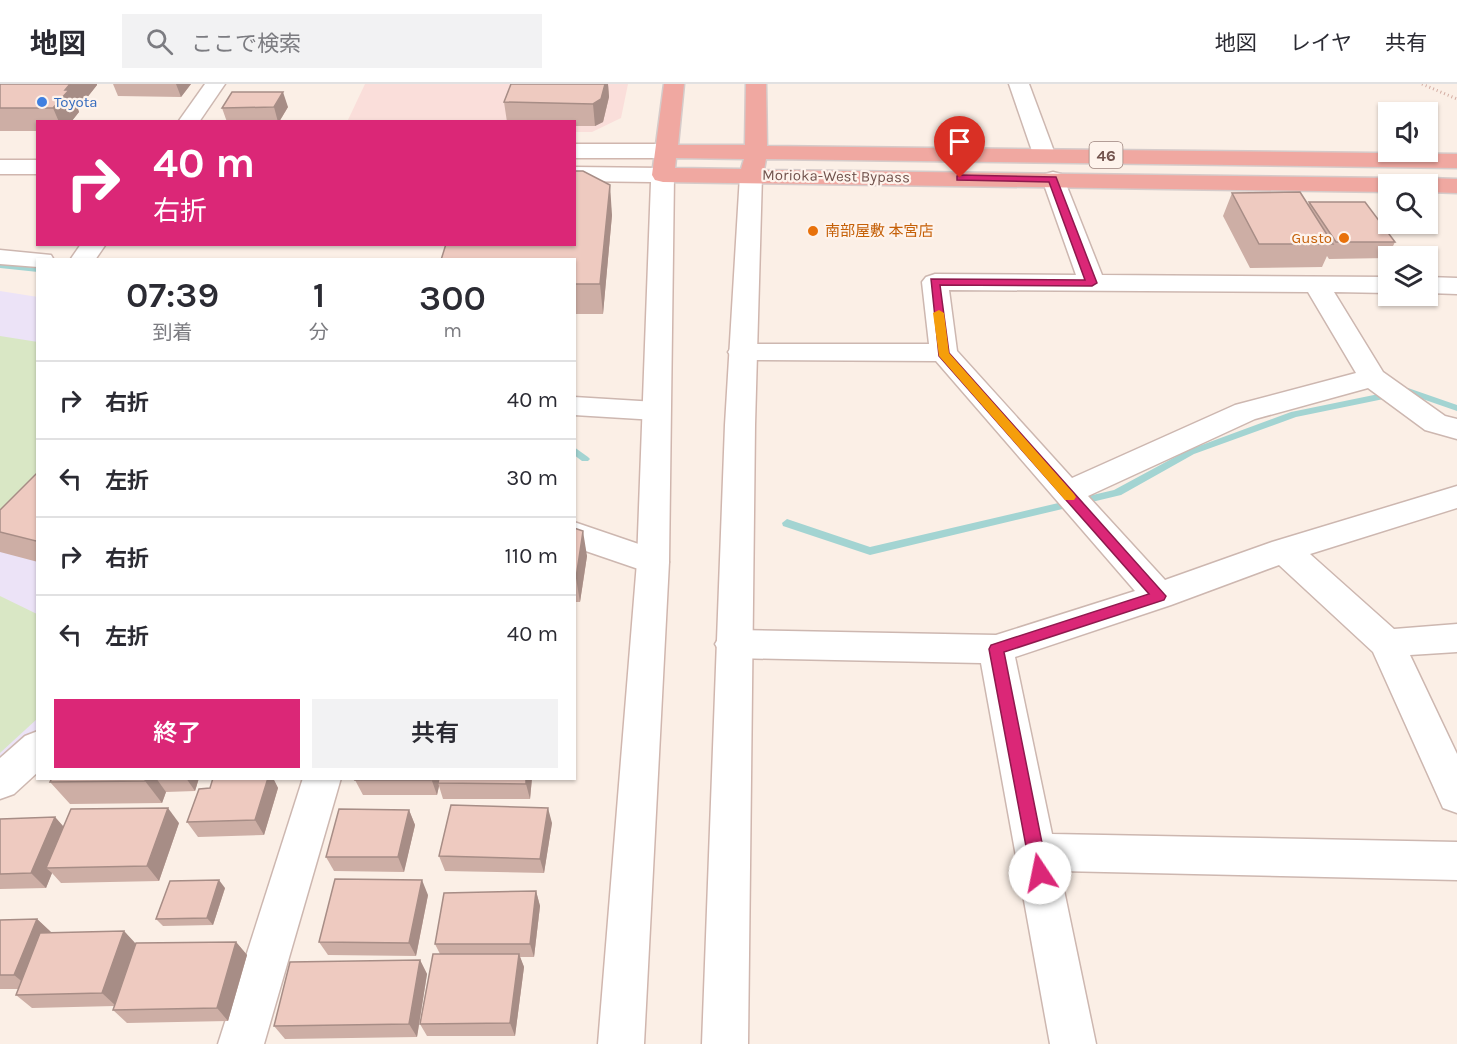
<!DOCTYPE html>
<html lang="ja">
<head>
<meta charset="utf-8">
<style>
  :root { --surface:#fff; --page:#f2f2f3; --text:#2b2b33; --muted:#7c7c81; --line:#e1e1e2; --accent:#db2777 }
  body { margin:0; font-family:Karla,"Noto Sans JP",sans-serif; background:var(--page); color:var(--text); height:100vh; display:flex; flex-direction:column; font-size:22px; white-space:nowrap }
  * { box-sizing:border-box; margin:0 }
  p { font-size:20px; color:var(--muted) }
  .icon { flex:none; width:33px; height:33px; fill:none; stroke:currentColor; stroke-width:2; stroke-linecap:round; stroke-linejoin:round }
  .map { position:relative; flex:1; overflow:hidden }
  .side { position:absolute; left:36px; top:174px; width:540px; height:522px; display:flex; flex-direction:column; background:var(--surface); border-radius:0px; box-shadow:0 2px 4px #0004 }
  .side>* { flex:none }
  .hud { position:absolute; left:36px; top:36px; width:540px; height:126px; border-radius:0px; box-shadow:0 2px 4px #0004; background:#db2777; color:#fff; overflow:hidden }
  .fabs { position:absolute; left:1378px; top:18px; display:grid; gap:12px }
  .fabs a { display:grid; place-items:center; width:60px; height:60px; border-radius:0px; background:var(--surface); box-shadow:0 2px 4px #0004; font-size:30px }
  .pin { position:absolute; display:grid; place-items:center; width:51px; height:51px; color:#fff; margin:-62px -26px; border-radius:50% 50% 50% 0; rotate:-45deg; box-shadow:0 0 6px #0007 }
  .pin .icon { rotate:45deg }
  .me { position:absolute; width:66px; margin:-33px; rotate:349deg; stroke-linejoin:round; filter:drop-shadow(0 0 4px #0008) }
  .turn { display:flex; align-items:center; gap:21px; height:126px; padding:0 18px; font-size:27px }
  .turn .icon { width:78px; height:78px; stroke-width:2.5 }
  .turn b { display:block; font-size:42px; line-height:51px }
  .eta { display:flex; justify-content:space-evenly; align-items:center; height:102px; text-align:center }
  .eta b { font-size:36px; font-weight:600; line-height:42px }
  .button { display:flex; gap:12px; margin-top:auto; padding:12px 18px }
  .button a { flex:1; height:69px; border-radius:0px; background:var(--accent); color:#fff; font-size:24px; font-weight:600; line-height:69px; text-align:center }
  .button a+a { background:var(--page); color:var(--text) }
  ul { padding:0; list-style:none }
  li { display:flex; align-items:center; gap:18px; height:78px; padding:0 18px; border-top:2px solid var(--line) }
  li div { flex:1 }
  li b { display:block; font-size:22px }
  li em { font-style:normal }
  header { display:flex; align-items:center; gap:36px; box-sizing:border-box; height:84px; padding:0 30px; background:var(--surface); border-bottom:2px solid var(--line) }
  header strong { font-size:28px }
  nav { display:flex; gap:33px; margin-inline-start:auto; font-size:21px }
  .search { width:420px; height:54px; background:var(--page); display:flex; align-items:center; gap:15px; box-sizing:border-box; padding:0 21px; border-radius:0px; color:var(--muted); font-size:22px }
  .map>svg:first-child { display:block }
  .commercial { fill:#fadeda }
  .education { fill:#ece3f7 }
  .green { fill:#d9e7c5 }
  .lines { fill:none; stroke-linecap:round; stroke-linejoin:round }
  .stream { fill:#a3d4d2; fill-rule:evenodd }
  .street-casing { stroke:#cdb7b0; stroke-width:3 }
  .secondary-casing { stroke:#d0b6ae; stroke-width:3 }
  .highway-casing { stroke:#d5cbca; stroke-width:3 }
  .path { stroke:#d3ada3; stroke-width:3; stroke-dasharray:1 3; stroke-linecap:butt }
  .street { fill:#fff; fill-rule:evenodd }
  .secondary { fill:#fff; fill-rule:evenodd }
  .highway { fill:#f0a8a1; fill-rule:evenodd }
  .wall { fill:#cdaea5 }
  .shaded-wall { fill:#a78d86 }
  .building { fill:#eecac0; stroke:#a78d86; stroke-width:1.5 }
  .route { fill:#db2777; stroke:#8e194d; stroke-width:1.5 }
  .slow { fill:#f59e0b }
  .shop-dot { fill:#3f7fe0; stroke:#fef3ec; stroke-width:2 }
  .food-dot { fill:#e8710a; stroke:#fef3ec; stroke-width:2 }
  .labels { text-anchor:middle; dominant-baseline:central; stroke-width:4.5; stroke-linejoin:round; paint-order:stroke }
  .far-shop-label { font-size:15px; fill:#366cbe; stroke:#fef3ec; text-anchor:start }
  .far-street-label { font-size:15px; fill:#72534d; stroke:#fef3ec }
  .far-food-label { font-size:15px; fill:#c56008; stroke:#fef3ec; text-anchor:start }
  .shield { fill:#fef3ec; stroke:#9c837d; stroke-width:1.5 }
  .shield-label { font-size:16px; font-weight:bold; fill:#72534d }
</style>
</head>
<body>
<header>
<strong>地図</strong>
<div class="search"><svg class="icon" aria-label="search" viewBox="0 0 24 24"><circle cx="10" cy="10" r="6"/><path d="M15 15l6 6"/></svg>ここで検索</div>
<nav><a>地図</a><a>レイヤ</a><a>共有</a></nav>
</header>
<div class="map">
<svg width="1457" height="960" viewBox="0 0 1457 960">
  <rect width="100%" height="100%" fill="#fbefe6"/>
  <path class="commercial" d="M365,0H628L621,34L592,48H575L574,38H347Z"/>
  <path class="education" d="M0,207L38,213L37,646L0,681Z"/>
  <g class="green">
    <path d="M0,252L38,258L37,391L0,431Z"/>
    <path d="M0,512L37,530L38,634L0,669Z"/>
  </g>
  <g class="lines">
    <g class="stream">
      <path d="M0,180L38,184V188L0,184Z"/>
      <path d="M1408,304L1457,321V327L1408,310L1296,333L1194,370L1121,411L870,471L783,442L782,439L787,435L870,463L1114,406L1188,366L1291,328Z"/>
      <path d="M574,363L588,373L590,375L588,377H582L574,371Z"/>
    </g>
    <g class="street-casing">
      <g id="street">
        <path d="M205,0H225L199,38H178Z"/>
        <path d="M1009,0H1029L1055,70L1052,75L1044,77L1036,75L1033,70Z"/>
        <path d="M1053,88L1061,90L1064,95L1102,191L1389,193V209L1334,208L1383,288L1445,332L1457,335V355L1425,346L1368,304L1255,335L1088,412L1165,496L1272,458L1457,402V424L1310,470L1394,545L1457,540V568L1410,571L1457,670V729L1443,724L1373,568L1279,481L1171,521L1015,573L1052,750L1457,758V796L1060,787L1096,960H1050L981,579L733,574L721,570L715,560L721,550L733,546L996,551L1135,507L936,277L742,276L732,274L728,268L732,262L742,260H929L922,198L926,193L935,190L1076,191L1042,95L1045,90ZM949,206L1308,208L1356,289L1235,321L1072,394L957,267Z"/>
        <path d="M81,160H106L95,176H70Z"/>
        <path d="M0,166L51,171L54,176H38V183L0,180Z"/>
        <path d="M1428,193L1457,194V210L1428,209Z"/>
        <path d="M574,313L656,318L666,320L670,327L666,334L656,336L574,331Z"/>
        <path d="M574,438L665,469L669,478L665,487L653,490L574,463Z"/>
        <path d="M38,647V688L14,710L0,715V674L25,652Z"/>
        <path d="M303,694H341L264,960H218Z"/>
      </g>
    </g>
    <g class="secondary-casing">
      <g id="secondary">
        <path d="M574,60H665L673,62L676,67L673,72L665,74H574Z"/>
        <rect x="0" y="76" width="38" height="14"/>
        <path d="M574,83L663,84L671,86L674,91L669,478L644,960H598L637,478L651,98L574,97Z"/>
        <path d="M751,84L759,86L762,91L755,341L748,960H702L725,341L740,91L743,86Z"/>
      </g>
    </g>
    <g class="highway-casing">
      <g id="highway">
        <path d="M664,0H684L678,61H745L746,0H766L767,62L1457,70V84L766,75L764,86L1389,94L1397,96L1400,100H1389V108L663,98L655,96L652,91ZM676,74L744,75L741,85L675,84Z"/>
        <path d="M1428,94L1457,95V109L1428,108V100H1417L1420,96Z"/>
      </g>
    </g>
    <path class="path" d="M1422,0L1457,15"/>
    <use href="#street" class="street"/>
    <use href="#secondary" class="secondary"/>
    <use href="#highway" class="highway"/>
  </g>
  <g class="wall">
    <path d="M0,0H97V1L78,25L79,28L71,38H38V47H0Z"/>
    <path d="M113,0H191L181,13L118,12Z"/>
    <path d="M511,0H608L609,13L603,38L595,42H574V38H507L504,18Z"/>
    <path d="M288,23L279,38H227L222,24Z"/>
    <path d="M1232,109L1308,121L1309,118L1395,158L1387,174L1329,175L1327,172L1322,183L1250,184L1223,132Z"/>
    <path d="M612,131L603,230H574V176Z"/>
    <path d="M38,388V478L0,468V426Z"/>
    <path d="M574,444L587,472L580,518H574Z"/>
    <path d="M52,694H199L195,707L166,708L162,719L70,720L50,698Z"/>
    <path d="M213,694H273L278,704L264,751L198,753L187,738L210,704Z"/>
    <path d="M532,694L530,715H443L439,702L437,711H363L355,696Z"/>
    <path d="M409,726L415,741L404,788L334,787L326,773Z"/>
    <path d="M55,733L64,743L179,739L159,797L61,799L52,789L46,804L0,805V735Z"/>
    <path d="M552,739L544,789L445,787L439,772Z"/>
    <path d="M225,804L213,841L163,842L156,835Z"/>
    <path d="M536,807L540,822L534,873H520L524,883L515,952H427L420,940L440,870L435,860Z"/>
    <path d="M428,811L416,872L328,871L319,858Z"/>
    <path d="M37,835L52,849L124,847L136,861L236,858L247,871L228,937L127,939L113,926L115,922L32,924L16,911L19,905H0V836Z"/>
    <path d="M420,876L427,890L417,953L285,955L274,942Z"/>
  </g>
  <g class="shaded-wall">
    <path d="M70,0H97V1L78,25L79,28L71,38H59L53,24L65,6Z"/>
    <path d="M176,0H191L181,13Z"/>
    <path d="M605,0H608L609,13L603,38L595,42L593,20Z"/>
    <path d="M283,8L288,23L279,38H278L274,23Z"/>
    <path d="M610,101L612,131L603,230L600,200Z"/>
    <path d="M583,447L587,472L580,518L576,494Z"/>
    <path d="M146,694H156L166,708L162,719L145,697Z"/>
    <path d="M186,694H199L195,707Z"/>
    <path d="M268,694H273L278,704L264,751L255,736Z"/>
    <path d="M431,694H440L438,699L439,702L437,711Z"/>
    <path d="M526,694H532L530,715L526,700Z"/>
    <path d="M168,724L179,739L159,797L147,782Z"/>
    <path d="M548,724L552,739L544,789L540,775Z"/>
    <path d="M409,726L415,741L404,788L398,773Z"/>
    <path d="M55,733L68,748L46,784L52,789L46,804L31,789Z"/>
    <path d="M219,796L225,804L213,841L207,834Z"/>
    <path d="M422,796L428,811L416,872L409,859Z"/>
    <path d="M536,807L540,822L534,873L530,860Z"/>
    <path d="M37,835L52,849L30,904L14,891Z"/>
    <path d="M124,847L137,861L116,922L102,909Z"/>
    <path d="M236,858L247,871L228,937L217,924Z"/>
    <path d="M519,870L524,883L515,952L510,939Z"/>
    <path d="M420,876L427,890L417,953L409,940Z"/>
  </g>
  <g class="building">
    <path d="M0,0H70L65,6H69L53,24H0Z"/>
    <path d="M511,0H605L601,15L593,20L504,18Z"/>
    <path d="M232,8H283L274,23L222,24Z"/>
    <path d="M574,87H583L610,101L600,200H574V176H441L446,160H574Z"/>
    <path d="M1300,108L1333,160H1259L1232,109Z"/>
    <path d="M1309,118H1365L1395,158H1336Z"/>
    <path d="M38,388V456L36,457L0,448V426Z"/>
    <path d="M574,444L583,447L576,494L574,493Z"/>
    <path d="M52,694H146L145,697L50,698Z"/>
    <path d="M213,694H268L255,736L187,738L199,705L210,704Z"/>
    <path d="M356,694H431V696H355Z"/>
    <path d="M439,694H526V700L438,699Z"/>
    <path d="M451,721L548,724L540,775L439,772Z"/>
    <path d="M168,724L147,782L46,784L71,725Z"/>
    <path d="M339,725L409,726L398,773H326Z"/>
    <path d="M55,733L31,789L0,790V735Z"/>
    <path d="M335,795L422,796L409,859L319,858Z"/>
    <path d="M219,796L207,834L156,835L170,797Z"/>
    <path d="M536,807L530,860H435L444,809Z"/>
    <path d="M37,835L14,891H0V836Z"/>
    <path d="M124,847L102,909L16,911L40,849Z"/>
    <path d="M236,858L217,924L113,926L136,859Z"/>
    <path d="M433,870H519L510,939L420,940Z"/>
    <path d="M420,876L409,940L274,942L290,878Z"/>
  </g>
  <path class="route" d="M960,91L1056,93L1097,199L1092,202L940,201L949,269L1166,512L1164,516L1004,568L1048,789L1046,795L1040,797L1034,795L1031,789L989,565L991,561L1149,510L939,272L931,195L1085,196L1049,98L957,96V92Z"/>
  <path class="slow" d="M939,226L944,229L949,269L1074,410L1076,413L1074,416H1065L939,272L933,229Z"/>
  <circle class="shop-dot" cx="42" cy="18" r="6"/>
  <g class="food-dot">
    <circle cx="813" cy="147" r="6"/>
    <circle cx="1344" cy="154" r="6"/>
  </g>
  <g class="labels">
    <g class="far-shop-label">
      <text x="54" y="18">Toyota</text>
    </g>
    <g class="far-street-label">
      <text transform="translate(836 92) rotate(1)">Morioka-West Bypass</text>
    </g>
    <g class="far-food-label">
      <text x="825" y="147">南部屋敷 本宮店</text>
      <text x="1332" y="154" text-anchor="end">Gusto</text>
    </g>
    <rect class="shield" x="1089.5" y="58" width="33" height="26" rx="4.5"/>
    <g class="shield-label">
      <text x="1106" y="71">46</text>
    </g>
  </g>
</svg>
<div class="fabs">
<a><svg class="icon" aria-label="sound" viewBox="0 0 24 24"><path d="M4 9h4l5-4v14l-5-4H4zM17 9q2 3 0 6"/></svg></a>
<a><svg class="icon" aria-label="search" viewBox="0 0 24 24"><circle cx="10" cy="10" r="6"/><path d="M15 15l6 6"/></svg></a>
<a><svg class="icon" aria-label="layers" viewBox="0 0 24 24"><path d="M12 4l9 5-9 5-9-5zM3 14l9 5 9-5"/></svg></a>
</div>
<div class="pin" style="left:960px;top:94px;background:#d93025"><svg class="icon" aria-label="arrive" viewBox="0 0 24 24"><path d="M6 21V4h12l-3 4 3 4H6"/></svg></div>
<svg class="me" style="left:1040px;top:789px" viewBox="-20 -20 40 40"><circle r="19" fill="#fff"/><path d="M0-13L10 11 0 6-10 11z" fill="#db2777"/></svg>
<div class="hud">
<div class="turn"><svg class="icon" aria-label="right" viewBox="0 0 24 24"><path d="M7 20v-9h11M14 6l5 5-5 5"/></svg><div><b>40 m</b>右折</div></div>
</div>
<section class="side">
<div class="eta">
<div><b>07:39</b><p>到着</p></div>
<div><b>1</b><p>分</p></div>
<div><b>300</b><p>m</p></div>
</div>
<ul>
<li><svg class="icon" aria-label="right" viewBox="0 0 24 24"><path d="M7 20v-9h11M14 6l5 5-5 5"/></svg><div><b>右折</b></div><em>40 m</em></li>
<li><svg class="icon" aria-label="left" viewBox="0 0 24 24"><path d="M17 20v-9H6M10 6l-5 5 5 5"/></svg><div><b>左折</b></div><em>30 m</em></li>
<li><svg class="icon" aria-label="right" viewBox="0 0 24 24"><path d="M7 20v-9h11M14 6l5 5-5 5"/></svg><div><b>右折</b></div><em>110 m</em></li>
<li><svg class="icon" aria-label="left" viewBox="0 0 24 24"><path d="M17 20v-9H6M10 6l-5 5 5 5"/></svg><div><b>左折</b></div><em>40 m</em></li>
</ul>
<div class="button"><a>終了</a><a>共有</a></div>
</section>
</div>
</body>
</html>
